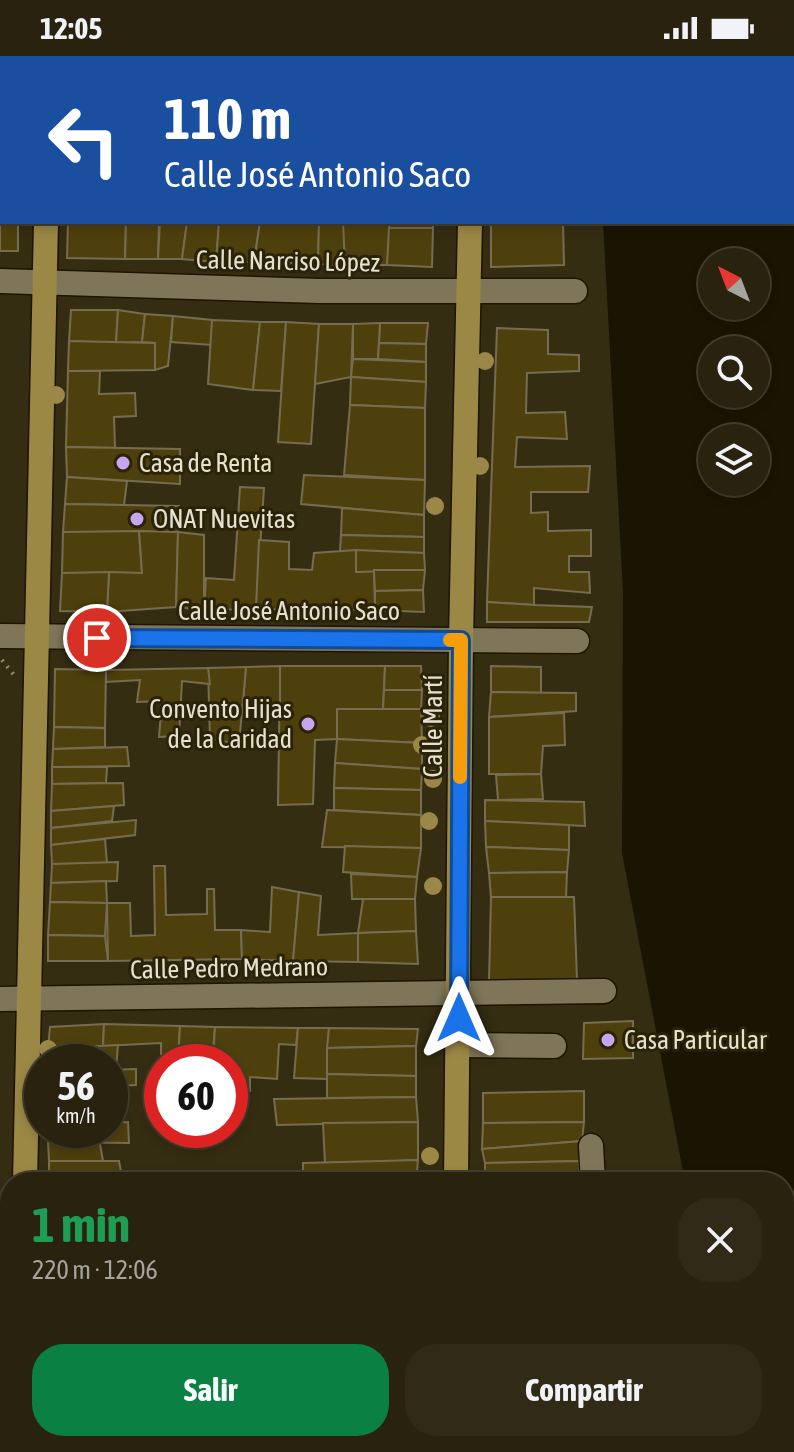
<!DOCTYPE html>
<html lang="es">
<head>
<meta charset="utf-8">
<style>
  :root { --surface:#28220e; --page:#302a17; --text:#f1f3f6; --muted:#a5a49e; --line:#443f2e; --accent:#0b8043 }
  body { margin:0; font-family:"Asap Condensed",sans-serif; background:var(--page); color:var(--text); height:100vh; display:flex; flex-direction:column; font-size:30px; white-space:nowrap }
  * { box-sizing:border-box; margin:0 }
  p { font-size:26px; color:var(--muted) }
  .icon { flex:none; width:44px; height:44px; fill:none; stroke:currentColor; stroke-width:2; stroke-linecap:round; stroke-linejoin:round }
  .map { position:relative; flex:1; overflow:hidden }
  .drawer { position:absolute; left:0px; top:1116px; width:794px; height:280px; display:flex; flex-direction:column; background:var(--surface); border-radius:32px 32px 0 0; box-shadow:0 4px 12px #0003,0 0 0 2px var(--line) }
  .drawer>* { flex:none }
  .guide { position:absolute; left:0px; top:0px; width:794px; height:168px; box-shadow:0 4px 12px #0003,0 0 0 2px var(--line); background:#1a4fa0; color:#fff; overflow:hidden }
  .needle { width:52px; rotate:318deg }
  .controls { position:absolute; left:698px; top:192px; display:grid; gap:16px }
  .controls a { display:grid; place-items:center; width:72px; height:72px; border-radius:50%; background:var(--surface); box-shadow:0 4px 12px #0003,0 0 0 2px var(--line); font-size:40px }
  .speed { position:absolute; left:24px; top:988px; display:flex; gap:16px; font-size:40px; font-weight:700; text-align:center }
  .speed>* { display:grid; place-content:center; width:104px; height:104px; border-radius:50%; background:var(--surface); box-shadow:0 4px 12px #0003,0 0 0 2px var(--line); line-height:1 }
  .speed small { font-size:20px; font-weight:400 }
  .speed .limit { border:12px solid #d22; background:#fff; color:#111 }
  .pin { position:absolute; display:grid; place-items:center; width:68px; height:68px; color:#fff; margin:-34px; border:4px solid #fff; border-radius:50%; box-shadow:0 2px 8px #0007 }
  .me { position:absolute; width:88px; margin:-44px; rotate:0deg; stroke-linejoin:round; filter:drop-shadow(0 0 6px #0008) }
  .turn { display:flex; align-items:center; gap:28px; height:168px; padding:0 32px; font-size:36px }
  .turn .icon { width:104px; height:104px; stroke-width:2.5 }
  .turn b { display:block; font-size:56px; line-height:68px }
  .round { display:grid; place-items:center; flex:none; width:84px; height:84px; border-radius:32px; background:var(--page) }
  .headline { display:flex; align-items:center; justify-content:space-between; height:136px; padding:0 32px }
  h1 { font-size:48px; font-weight:700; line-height:60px; color:#1e9e55 }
  .button { display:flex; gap:16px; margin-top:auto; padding:16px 32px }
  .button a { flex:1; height:92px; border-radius:32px; background:var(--accent); color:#fff; font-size:32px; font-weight:700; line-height:92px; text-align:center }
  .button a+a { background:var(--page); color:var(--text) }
  .status { display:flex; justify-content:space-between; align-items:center; height:56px; padding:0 40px; background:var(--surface); direction:ltr }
  .status svg { height:22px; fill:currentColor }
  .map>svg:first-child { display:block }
  .built { fill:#3f3512 }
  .water { fill:#1a1402; fill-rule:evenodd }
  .building { fill:#4e400c; stroke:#766d51; stroke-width:2 }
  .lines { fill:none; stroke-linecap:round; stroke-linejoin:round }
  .minor-casing { stroke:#1c1500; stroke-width:27 }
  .major-casing { stroke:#1c1500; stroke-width:27 }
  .path { stroke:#928c77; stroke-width:4; stroke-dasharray:2 6; stroke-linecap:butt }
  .minor { stroke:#7f7659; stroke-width:24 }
  .major { stroke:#9b8845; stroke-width:24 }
  .tree { fill:#9b8848 }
  .route-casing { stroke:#114b97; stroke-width:20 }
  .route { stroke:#1a73e8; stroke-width:14 }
  .slow { stroke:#f59e0b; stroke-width:14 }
  .poi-dot { fill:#c6a6f0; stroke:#2b2307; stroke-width:3 }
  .labels { text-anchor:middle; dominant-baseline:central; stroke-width:6; stroke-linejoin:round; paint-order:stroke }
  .street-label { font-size:26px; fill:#e5e0d0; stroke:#2b2307 }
  .poi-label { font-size:26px; fill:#e5e0d0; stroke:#2b2307; text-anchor:start }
</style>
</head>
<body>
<div class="status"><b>12:05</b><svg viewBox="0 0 49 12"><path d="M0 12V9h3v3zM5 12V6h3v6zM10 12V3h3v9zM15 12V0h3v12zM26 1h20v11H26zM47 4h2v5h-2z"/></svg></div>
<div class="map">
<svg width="794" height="1396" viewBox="0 0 794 1396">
  <rect width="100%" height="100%" fill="#352d12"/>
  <path class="built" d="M465,1386H739L740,1396H464Z"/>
  <path class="water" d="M593,0H794V1396H740L739,1386H784V1126H685L622,797L623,537L603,166H792V2ZM712,206H756V250H712ZM712,294H756V338H712ZM712,382H756V426H712Z"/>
  <g class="building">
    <path d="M357,0H438L356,2Z"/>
    <path d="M0,73H2L0,157Z"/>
    <path d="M0,157L2,166H18V195H0Z"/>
    <path d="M68,166H126L125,203L67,202Z"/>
    <path d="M126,166H159L158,203H125Z"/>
    <path d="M160,166H187L182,203H158Z"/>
    <path d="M187,166H219L216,206L182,203Z"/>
    <path d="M219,166H260L254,206H216Z"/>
    <path d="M260,166H319L318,208L254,206Z"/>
    <path d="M319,166H344L345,209L318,208Z"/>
    <path d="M343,166H392L387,209H345Z"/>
    <path d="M390,166H433V172H389Z"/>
    <path d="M491,166H563L564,209L491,211Z"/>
    <path d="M389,172H433L432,211L387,209Z"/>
    <path d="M71,254H118L116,287L69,285Z"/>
    <path d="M118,254L145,258L142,286L116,287Z"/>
    <path d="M145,258L173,260L168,310L155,314V287L142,286Z"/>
    <path d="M173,260L212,264V289L171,286Z"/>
    <path d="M212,264L260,266L253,334L208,328Z"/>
    <path d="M260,266H286L281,335L253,334Z"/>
    <path d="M286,266L319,268L311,388L278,386Z"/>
    <path d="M380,267H428L426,288L379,287Z"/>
    <path d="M380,267L378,303H353V268Z"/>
    <path d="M319,268H353L351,321L315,328Z"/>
    <path d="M497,272L548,274V298L579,299V315L527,317L526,357L565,356L567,383L517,381L515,411L590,410L588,436H531V457L548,456V475L591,474V500H569V516H589L590,537L534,532V549L487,546Z"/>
    <path d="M69,285L155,287V314L68,315Z"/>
    <path d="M379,287L426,288V306L378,303Z"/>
    <path d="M353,303L426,306V326L351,321Z"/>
    <path d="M68,315H100L99,338L135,337L136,360L114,361L115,392L66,391Z"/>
    <path d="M351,321L426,326L425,352L350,349Z"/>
    <path d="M350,349L425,352V424L344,419Z"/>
    <path d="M66,391L180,393V428L67,421Z"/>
    <path d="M304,419L425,424L424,459L301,448Z"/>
    <path d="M67,421L127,425L124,449L65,448Z"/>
    <path d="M240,431L264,432L256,553L204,554L206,522L234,524Z"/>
    <path d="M65,448L179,450L178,476H63Z"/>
    <path d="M342,452L424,459V481L341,479Z"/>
    <path d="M139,475L142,517H62L63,476Z"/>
    <path d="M139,475L178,476L176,551L107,556L109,516L142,517Z"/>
    <path d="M178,476L204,479V554L176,551Z"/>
    <path d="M341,479L424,481V497L340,495Z"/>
    <path d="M259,484L289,486V513L312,514L314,497L356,494V516L374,514L375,554L256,553Z"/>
    <path d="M356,494L424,497L425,514L356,516Z"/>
    <path d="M374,514H425L423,534L375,535Z"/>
    <path d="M109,516L107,556L60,555L62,517Z"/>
    <path d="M423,534L424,556L375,554V535Z"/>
    <path d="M487,546L534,549L592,551L589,566H487Z"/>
    <path d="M280,610H385L383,654L337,653V683L315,684L313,748L278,749Z"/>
    <path d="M280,610V649L243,647L246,611Z"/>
    <path d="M385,610H421L422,634H384Z"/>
    <path d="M491,610L541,611V637L491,636Z"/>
    <path d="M246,611L239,688L210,683L208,612Z"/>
    <path d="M208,612L210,628L182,625L179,680L159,681L162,645L137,646L140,624L106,626V614Z"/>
    <path d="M55,613L106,614L105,672L54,671Z"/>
    <path d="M384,634H422L421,653L383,654Z"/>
    <path d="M491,636L576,637V655L489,661Z"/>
    <path d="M337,653H421L422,687L337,683Z"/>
    <path d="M564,657L565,689L543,690L541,718H489V661Z"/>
    <path d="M54,671L105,672V691L53,693Z"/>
    <path d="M337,683L422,687V713L335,707Z"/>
    <path d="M127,691L129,710L52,711L53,693Z"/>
    <path d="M335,707L422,713L421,734L334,732Z"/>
    <path d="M52,711H107L106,727L52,728Z"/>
    <path d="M541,718L543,743L498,744L496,719Z"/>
    <path d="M123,727L124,749L51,755L52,728Z"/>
    <path d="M334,732L421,734V759L334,754Z"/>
    <path d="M485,744L584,746L585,770L485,765Z"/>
    <path d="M114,750L112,765L51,772V755Z"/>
    <path d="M327,754L421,759V792L322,791Z"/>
    <path d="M136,764L135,779L51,789V772Z"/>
    <path d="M485,765L569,769V794L486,791Z"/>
    <path d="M105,783L107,808H52L51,789Z"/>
    <path d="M345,790L421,792L417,821L343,816Z"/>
    <path d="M486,791L569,794L567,816L489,817Z"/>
    <path d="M118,806L117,825L51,827L52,808Z"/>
    <path d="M154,810H165L166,859L207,858V833H214L215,874H241L242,903L108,905L107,847H130L131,880L155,879Z"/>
    <path d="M567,816L566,842L491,841L489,817Z"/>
    <path d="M351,818L417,821L415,843H352Z"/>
    <path d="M106,825L107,847L50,846L51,827Z"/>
    <path d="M272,831L299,836L293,905L242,903L241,874L270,876Z"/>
    <path d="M299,836L321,840L318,879L358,877V906L293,905Z"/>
    <path d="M491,841H574L577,924L489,925Z"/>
    <path d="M363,843H415L416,875L358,877Z"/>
    <path d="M50,846L107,847L105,880L48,879Z"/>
    <path d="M416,875L418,908L358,906V877Z"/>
    <path d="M48,879L105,880L108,905H48Z"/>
    <path d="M633,965V1002L583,1003L584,967Z"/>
    <path d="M104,968L103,990L48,993L50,971Z"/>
    <path d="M104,968L180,970L178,999L161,998V987L103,990Z"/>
    <path d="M180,970L215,971L212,1006H178Z"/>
    <path d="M215,971L298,972L296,989L279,988L277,1023L250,1021V1035L230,1033V1006H213Z"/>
    <path d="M298,972H329L327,1023L294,1022Z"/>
    <path d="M329,972L418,973L416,990L327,992Z"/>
    <path d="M118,989L116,1014L110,1015V1006H48V993Z"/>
    <path d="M416,990V1020L327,1018V992Z"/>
    <path d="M136,1013V1029L110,1030V1014Z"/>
    <path d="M327,1018L416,1020V1041L327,1042Z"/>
    <path d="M584,1035V1066L483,1067V1037Z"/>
    <path d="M416,1041L418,1066L277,1069L274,1043Z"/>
    <path d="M128,1066L129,1087L48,1086V1074H110V1067Z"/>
    <path d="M418,1066V1104L325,1108L323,1067Z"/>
    <path d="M584,1066L582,1085L482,1093L483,1067Z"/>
    <path d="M582,1085L579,1105L485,1107L482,1093Z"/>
    <path d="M48,1086L100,1088L103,1105H49Z"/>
    <path d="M418,1104L416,1126H303V1107Z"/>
    <path d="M49,1105H119L123,1126H49Z"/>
    <path d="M579,1105L580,1126H485V1107Z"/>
    <path d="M40,1386L186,1390V1396H40Z"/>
    <rect x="186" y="1386" width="15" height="10"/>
    <path d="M313,1386H359V1396H312Z"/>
    <path d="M360,1386H413V1396H359Z"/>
    <path d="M494,1386H530V1396H493Z"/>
  </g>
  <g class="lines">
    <g class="minor-casing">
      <g id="minor">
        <path d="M0,225L320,235H575"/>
        <path d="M0,580L577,585"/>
        <path d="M0,943L604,935"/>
        <path d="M459,989L554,990"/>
        <path d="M591,1090L593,1126"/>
        <path d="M0,1300H10"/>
      </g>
    </g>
    <g class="major-casing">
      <g id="major">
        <path d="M50,2V0"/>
        <path d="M473,2V0"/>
        <path d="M25,1126L46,166"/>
        <path d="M456,1126L461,584L470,166"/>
        <path d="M16,1396V1386"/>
        <path d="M453,1396V1386"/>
      </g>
    </g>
    <g class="path">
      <path d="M2,604L14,619"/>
      <path d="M0,1267L8,1260L10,1157"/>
      <path d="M0,1334L5,1338L3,1370"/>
    </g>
    <use href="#minor" class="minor"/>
    <use href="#major" class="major"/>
  </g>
  <g class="tree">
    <circle cx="485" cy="305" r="9"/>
    <circle cx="56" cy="339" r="9"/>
    <circle cx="480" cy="410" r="9"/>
    <circle cx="435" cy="450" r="9"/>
    <circle cx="431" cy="662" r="9"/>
    <circle cx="422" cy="689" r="9"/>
    <circle cx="433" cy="723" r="9"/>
    <circle cx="429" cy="765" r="9"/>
    <circle cx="433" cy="830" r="9"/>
    <circle cx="48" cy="993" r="9"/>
    <circle cx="430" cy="1100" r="9"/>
  </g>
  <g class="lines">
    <g class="route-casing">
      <path id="route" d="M97,582L461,584L459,962"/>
    </g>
    <use href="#route" class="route"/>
    <path class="slow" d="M450,584H461L460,721"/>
  </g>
  <g class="poi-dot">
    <circle cx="123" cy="407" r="8"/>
    <circle cx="137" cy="463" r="8"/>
    <circle cx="308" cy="668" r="8"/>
    <circle cx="608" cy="984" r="8"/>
  </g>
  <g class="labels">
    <g class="street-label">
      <text transform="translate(288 205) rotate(1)">Calle Narciso López</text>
      <text x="289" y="555">Calle José Antonio Saco</text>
      <text transform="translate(433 670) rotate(-90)">Calle Martí</text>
      <text transform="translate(229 912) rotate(-1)">Calle Pedro Medrano</text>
    </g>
    <g class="poi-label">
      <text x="139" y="407">Casa de Renta</text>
      <text x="153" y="463">ONAT Nuevitas</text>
      <text x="292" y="653" text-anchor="end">Convento Hijas<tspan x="292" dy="30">de la Caridad</tspan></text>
      <text x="624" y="984">Casa Particular</text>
    </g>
  </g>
</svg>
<div class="controls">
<a><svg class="needle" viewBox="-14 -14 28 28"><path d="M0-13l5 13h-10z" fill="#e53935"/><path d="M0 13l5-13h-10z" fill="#a5a49e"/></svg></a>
<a><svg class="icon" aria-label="search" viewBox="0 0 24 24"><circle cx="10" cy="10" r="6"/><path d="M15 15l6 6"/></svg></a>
<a><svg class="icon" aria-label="layers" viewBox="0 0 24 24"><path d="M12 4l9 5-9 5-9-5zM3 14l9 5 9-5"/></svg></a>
</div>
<div class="speed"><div>56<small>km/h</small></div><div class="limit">60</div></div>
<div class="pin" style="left:97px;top:582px;background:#d93025"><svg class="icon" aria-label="arrive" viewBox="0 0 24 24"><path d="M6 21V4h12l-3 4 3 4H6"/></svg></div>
<svg class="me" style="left:459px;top:962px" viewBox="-20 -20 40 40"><path d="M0-17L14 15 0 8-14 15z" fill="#1a73e8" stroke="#fff" stroke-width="4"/></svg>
<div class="guide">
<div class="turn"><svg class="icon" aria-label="left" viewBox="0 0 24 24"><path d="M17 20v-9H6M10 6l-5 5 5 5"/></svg><div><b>110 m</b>Calle José Antonio Saco</div></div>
</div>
<section class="drawer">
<div class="headline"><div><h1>1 min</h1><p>220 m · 12:06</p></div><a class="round"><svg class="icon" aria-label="close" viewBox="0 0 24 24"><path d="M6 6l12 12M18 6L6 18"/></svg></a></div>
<div class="button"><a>Salir</a><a>Compartir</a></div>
</section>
</div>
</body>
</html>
